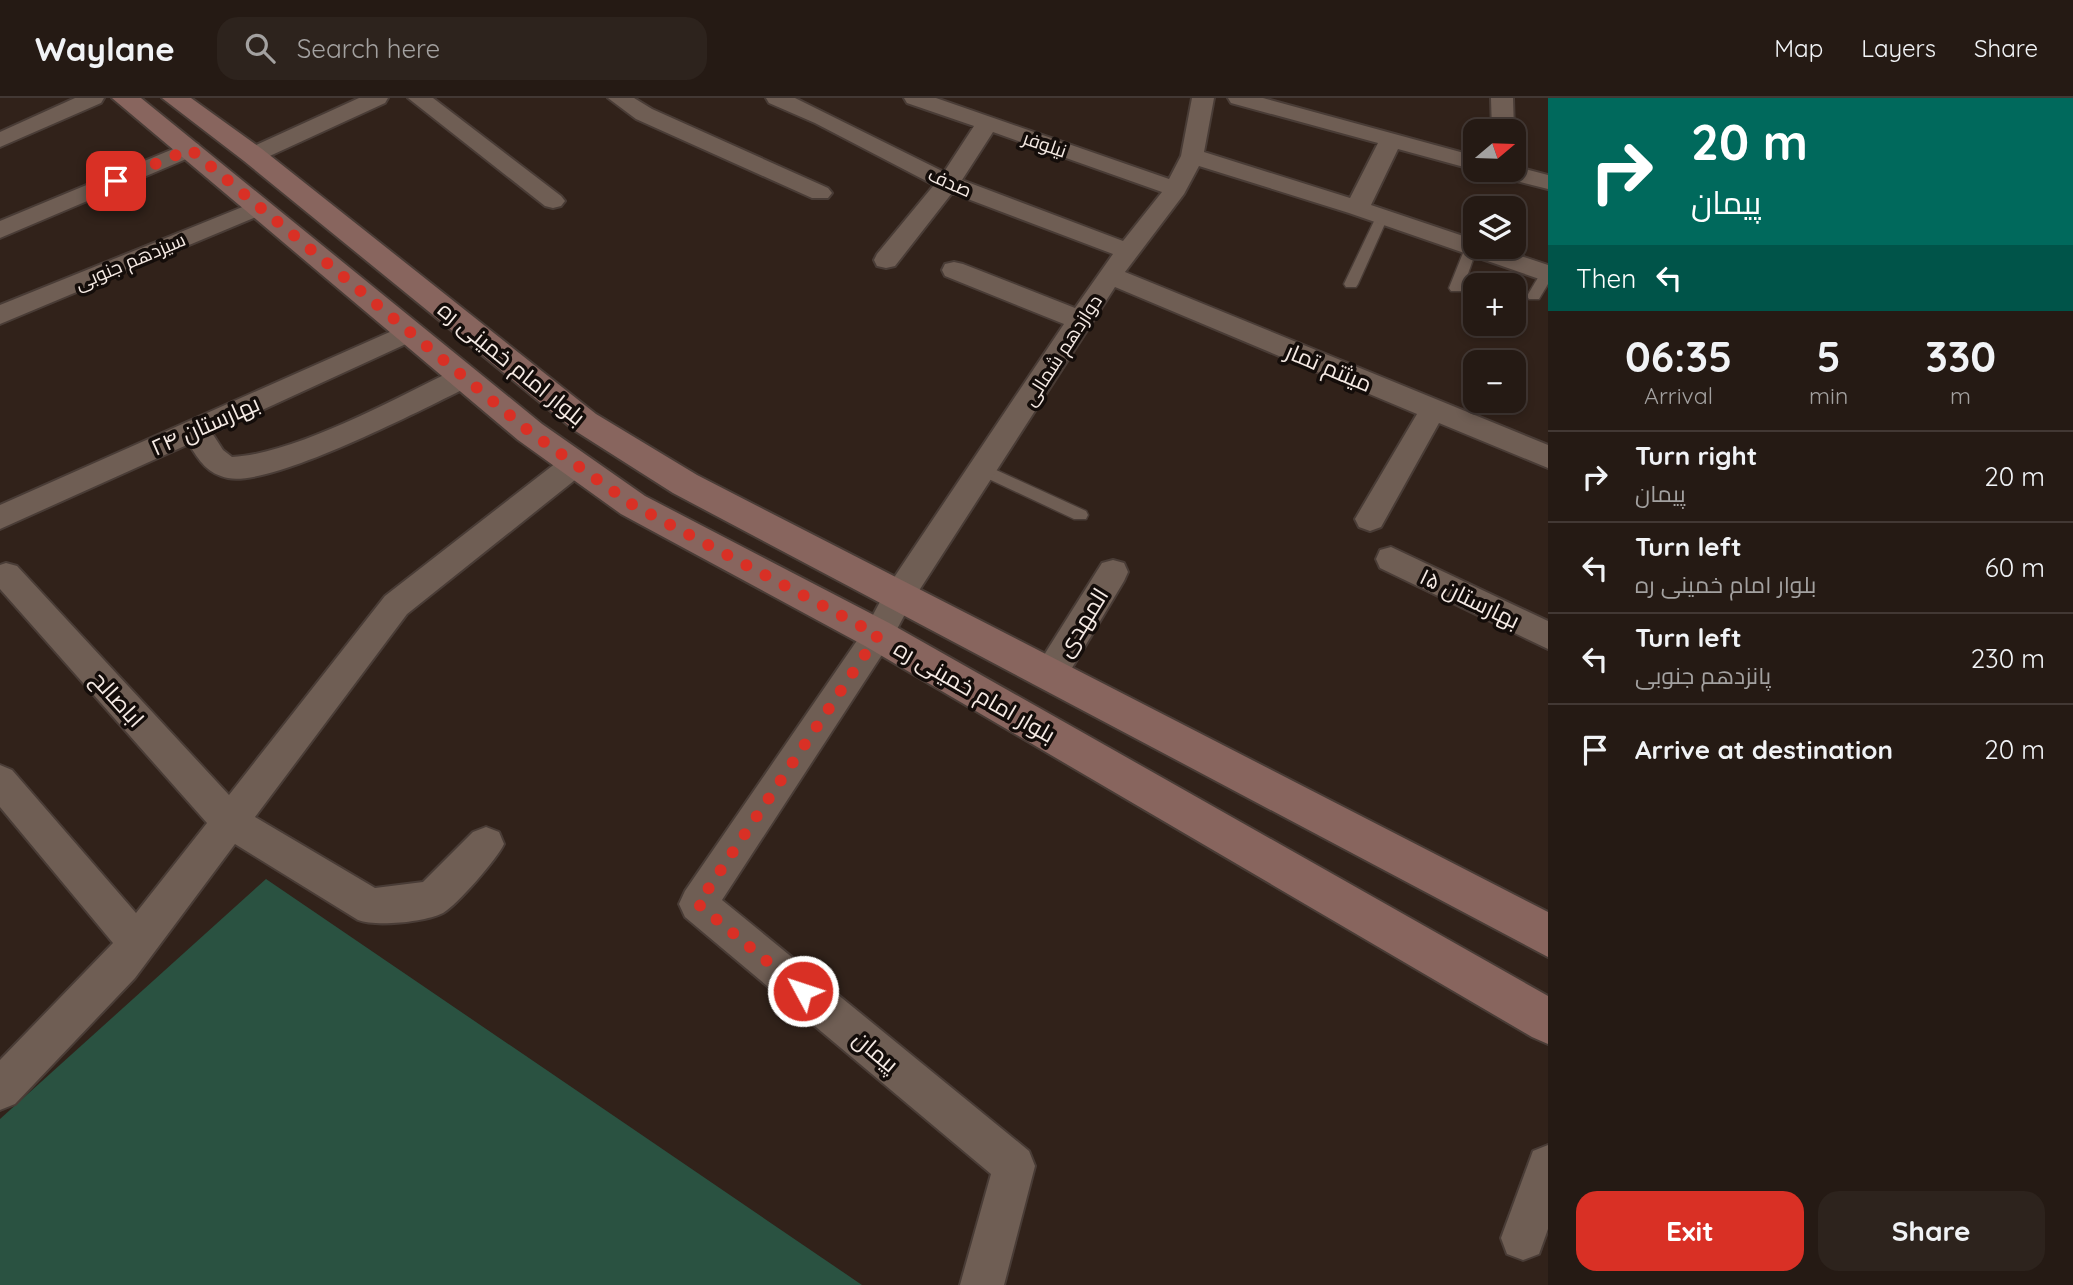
<!DOCTYPE html>
<html lang="en">
<head>
<meta charset="utf-8">
<style>
  :root { --surface:#251a14; --page:#2d231d; --text:#f1f3f6; --muted:#a3a1a0; --line:#423834; --accent:#d93025 }
  body { margin:0; font-family:Quicksand,Cairo,sans-serif; background:var(--page); color:var(--text); height:100vh; display:flex; flex-direction:column; font-size:26px; white-space:nowrap }
  * { box-sizing:border-box; margin:0 }
  p { font-size:23px; color:var(--muted) }
  .icon { flex:none; width:38px; height:38px; fill:none; stroke:currentColor; stroke-width:2; stroke-linecap:round; stroke-linejoin:round }
  .map { position:relative; flex:1; overflow:hidden }
  .drawer { display:flex; flex-direction:column; background:var(--surface); width:525px }
  .drawer>* { flex:none }
  .top-card { background:#00695c; color:#fff; overflow:hidden }
  .needle { width:46px; rotate:71deg }
  .buttons { position:absolute; left:1463px; top:21px; display:grid; gap:14px }
  .buttons a { display:grid; place-items:center; width:63px; height:63px; border-radius:14px; background:var(--surface); box-shadow:0 4px 10px #0003,0 0 0 2px var(--line); font-size:35px }
  .pin { position:absolute; display:grid; place-items:center; width:60px; height:60px; color:#fff; margin:-30px; border-radius:14px; box-shadow:0 4px 10px #0006 }
  .me { position:absolute; width:77px; margin:-38px; rotate:310deg; stroke-linejoin:round; filter:drop-shadow(0 0 5px #0008) }
  .turn { display:flex; align-items:center; gap:24px; height:147px; padding:0 28px; font-size:32px }
  .turn .icon { width:91px; height:91px; stroke-width:2.5 }
  .turn b { display:block; font-size:49px; line-height:60px }
  .then { display:flex; align-items:center; height:66px; padding:0 28px; background:#0003; gap:14px; font-size:26px }
  .eta { display:flex; justify-content:space-evenly; align-items:center; height:119px; text-align:center }
  .eta b { font-size:42px; font-weight:800; line-height:49px }
  .primary-button { display:flex; gap:14px; margin-top:auto; padding:14px 28px }
  .primary-button a { flex:1; height:80px; border-radius:21px; background:var(--accent); color:#fff; font-size:28px; font-weight:800; line-height:80px; text-align:center }
  .primary-button a+a { background:var(--page); color:var(--text) }
  ul { padding:0; list-style:none }
  li { display:flex; align-items:center; gap:21px; height:91px; padding:0 28px; border-top:2px solid var(--line) }
  li div { flex:1 }
  li b { display:block; font-size:26px }
  li em { font-style:normal }
  header { display:flex; align-items:center; gap:42px; box-sizing:border-box; height:98px; padding:0 35px; background:var(--surface); border-bottom:2px solid var(--line) }
  header strong { font-size:33px }
  nav { display:flex; gap:38px; margin-inline-start:auto; font-size:24px }
  .search { width:490px; height:63px; background:var(--page); display:flex; align-items:center; gap:18px; box-sizing:border-box; padding:0 24px; border-radius:21px; color:var(--muted); font-size:26px }
  main { display:flex; flex:1; min-height:0 }
  .map>svg:first-child { display:block }
  .green { fill:#2a5241 }
  .lines { fill:none; stroke-linecap:round; stroke-linejoin:round }
  .lane-casing { stroke:#493c36; stroke-width:3 }
  .street-casing { stroke:#493c36; stroke-width:4 }
  .secondary-casing { stroke:#493c36; stroke-width:4 }
  .lane { fill:#6f5e54; fill-rule:evenodd }
  .street { fill:#6f5e54; fill-rule:evenodd }
  .secondary { fill:#88655e; fill-rule:evenodd }
  .route { stroke:#d93025; stroke-width:12; stroke-dasharray:0 21.6 }
  .labels { text-anchor:middle; dominant-baseline:central; stroke-width:7; stroke-linejoin:round; paint-order:stroke }
  .far-street-label { font-size:19px; fill:#f5eae4; stroke:#140d0a }
  .street-label { font-size:23px; fill:#f5eae4; stroke:#140d0a }
</style>
</head>
<body>
<header>
<strong>Waylane</strong>
<div class="search"><svg class="icon" aria-label="search" viewBox="0 0 24 24"><circle cx="10" cy="10" r="6"/><path d="M15 15l6 6"/></svg>Search here</div>
<nav><a>Map</a><a>Layers</a><a>Share</a></nav>
</header>
<main>
<div class="map">
<svg width="1548" height="1187" viewBox="0 0 1548 1187">
  <rect width="100%" height="100%" fill="#31221a"/>
  <path class="green" d="M266,781L862,1187H0V1021Z"/>
  <g class="lines">
    <g class="lane-casing">
      <g id="lane">
        <path d="M1382,115L1388,119L1358,186L1356,189H1346L1344,186L1376,119Z"/>
        <path d="M1471,146L1477,150L1463,190L1461,193H1451L1449,190L1465,150Z"/>
        <path d="M1548,172V186L1539,201H1529L1527,198L1542,173Z"/>
        <path d="M983,366L1086,413L1088,417L1086,421H1074L978,376L975,372Z"/>
      </g>
    </g>
    <g class="street-casing">
      <g id="street">
        <path d="M75,0H104L101,5L0,49V34Z"/>
        <path d="M359,0H388L385,5L261,62H245L242,57L245,52Z"/>
        <path d="M408,0H433L561,98L565,103L561,108L553,110L545,108Z"/>
        <path d="M608,0H634L652,11L828,90L832,95L828,100H812L636,21Z"/>
        <path d="M766,0H795L944,74L974,28L907,5L904,0H936L1169,81L1181,58L1192,0H1214L1204,54L1350,100L1378,45L1231,5L1228,0H1263L1475,58V72L1398,51L1371,107L1475,142V149H1494L1548,167V184L1349,115L1199,68L1184,96L1125,174L1548,347V370L1439,325L1381,429L1370,433L1359,429L1355,421L1417,316L1115,189L911,505L889,546L722,802L1029,1053L1035,1068L1004,1187H960L991,1076L685,819L679,806L685,793L867,528L889,487L1064,226L945,178L942,172L945,166L954,164L963,166L1075,210L1113,156L952,95L895,168L886,170L877,168L874,162L877,156L934,87L815,25L769,5ZM993,34L1162,94L1123,143L962,82Z"/>
        <path d="M1491,0H1513L1514,33V34L1492,33Z"/>
        <path d="M190,44L198,46L201,51L198,56L0,140V123Z"/>
        <path d="M1514,68L1548,77V91L1493,77L1489,72H1514Z"/>
        <path d="M260,102L268,104L272,109L268,114L0,226V207Z"/>
        <path d="M410,225L419,228L423,234L419,240L212,335L223,352L232,359C295,356 396,300 454,272L464,270L474,272L478,279L474,286C427,309 274,389 228,380C208,376 199,363 189,346L0,431V407Z"/>
        <path d="M575,355L585,358L589,366L585,374L407,516L255,719L375,790L423,784L473,734L486,729L499,734L504,746C497,761 457,807 443,815C425,824 376,829 358,822L235,746L135,880L15,1006L0,1012V962L113,845L0,709V667L12,672L136,815L207,725L0,491V467L6,465L17,468L229,697L385,498L565,358Z"/>
        <path d="M1391,449L1548,523V551L1380,470L1376,461L1380,452Z"/>
        <path d="M1113,462L1124,465L1128,474L1124,483L1063,585L1051,589L1039,585L1035,575L1039,565L1102,465Z"/>
        <path d="M1548,1047V1131L1539,1156L1523,1162L1507,1156L1501,1140L1533,1053Z"/>
      </g>
    </g>
    <g class="secondary-casing">
      <g id="secondary">
        <path d="M112,0H141L542,326L645,398L891,526L1548,898V946L1532,939L865,548L621,416L518,342Z"/>
        <path d="M162,0H191L262,51L596,316L697,377L1548,814V859L673,395L574,332L244,63Z"/>
      </g>
    </g>
    <use href="#lane" class="lane"/>
    <use href="#street" class="street"/>
    <use href="#secondary" class="secondary"/>
  </g>
  <g class="lines">
    <path class="route" d="M116,83L190,51L530,334L633,407L878,537L698,806L803,893"/>
  </g>
  <g class="labels">
    <g class="far-street-label">
      <text transform="translate(1045 46) rotate(19)">نیلوفر</text>
      <text transform="translate(950 84) rotate(24)">صدف</text>
      <text transform="translate(130 163) rotate(-23)">سیزدهم جنوبی</text>
      <text transform="translate(1062 252) rotate(-57)">دوازدهم شمالی</text>
    </g>
    <g class="street-label">
      <text transform="translate(512 265) rotate(39)">بلوار امام خمینی ره</text>
      <text transform="translate(1329 269) rotate(23)">میثتم تمار</text>
      <text transform="translate(205 327) rotate(-24)">بهارستان ۲۴</text>
      <text transform="translate(1470 500) rotate(26)">بهارستان ۱۵</text>
      <text transform="translate(1082 524) rotate(-58)">المهدی</text>
      <text transform="translate(975 593) rotate(30)">بلوار امام خمینی ره</text>
      <text transform="translate(118 601) rotate(48)">اباصالح</text>
      <text transform="translate(876 953) rotate(40)">پیمان</text>
    </g>
  </g>
</svg>
<div class="buttons">
<a><svg class="needle" viewBox="-14 -14 28 28"><path d="M0-13l5 13h-10z" fill="#e53935"/><path d="M0 13l5-13h-10z" fill="#a3a1a0"/></svg></a>
<a><svg class="icon" aria-label="layers" viewBox="0 0 24 24"><path d="M12 4l9 5-9 5-9-5zM3 14l9 5 9-5"/></svg></a>
<a>+</a>
<a>−</a>
</div>
<div class="pin" style="left:116px;top:83px;background:#d93025"><svg class="icon" aria-label="arrive" viewBox="0 0 24 24"><path d="M6 21V4h12l-3 4 3 4H6"/></svg></div>
<svg class="me" style="left:803px;top:893px" viewBox="-20 -20 40 40"><circle r="17" fill="#d93025" stroke="#fff" stroke-width="3"/><path d="M0-11L8 9 0 5-8 9z" fill="#fff"/></svg>
</div>
<section class="drawer">
<div class="top-card">
<div class="turn"><svg class="icon" aria-label="right" viewBox="0 0 24 24"><path d="M7 20v-9h11M14 6l5 5-5 5"/></svg><div><b>20 m</b>پیمان</div></div>
<div class="then">Then<svg class="icon" aria-label="left" viewBox="0 0 24 24"><path d="M17 20v-9H6M10 6l-5 5 5 5"/></svg></div>
</div>
<div class="eta">
<div><b>06:35</b><p>Arrival</p></div>
<div><b>5</b><p>min</p></div>
<div><b>330</b><p>m</p></div>
</div>
<ul>
<li><svg class="icon" aria-label="right" viewBox="0 0 24 24"><path d="M7 20v-9h11M14 6l5 5-5 5"/></svg><div><b>Turn right</b><p>پیمان</p></div><em>20 m</em></li>
<li><svg class="icon" aria-label="left" viewBox="0 0 24 24"><path d="M17 20v-9H6M10 6l-5 5 5 5"/></svg><div><b>Turn left</b><p>بلوار امام خمینی ره</p></div><em>60 m</em></li>
<li><svg class="icon" aria-label="left" viewBox="0 0 24 24"><path d="M17 20v-9H6M10 6l-5 5 5 5"/></svg><div><b>Turn left</b><p>پانزدهم جنوبی</p></div><em>230 m</em></li>
<li><svg class="icon" aria-label="arrive" viewBox="0 0 24 24"><path d="M6 21V4h12l-3 4 3 4H6"/></svg><div><b>Arrive at destination</b></div><em>20 m</em></li>
</ul>
<div class="primary-button"><a>Exit</a><a>Share</a></div>
</section>
</main>
</body>
</html>
